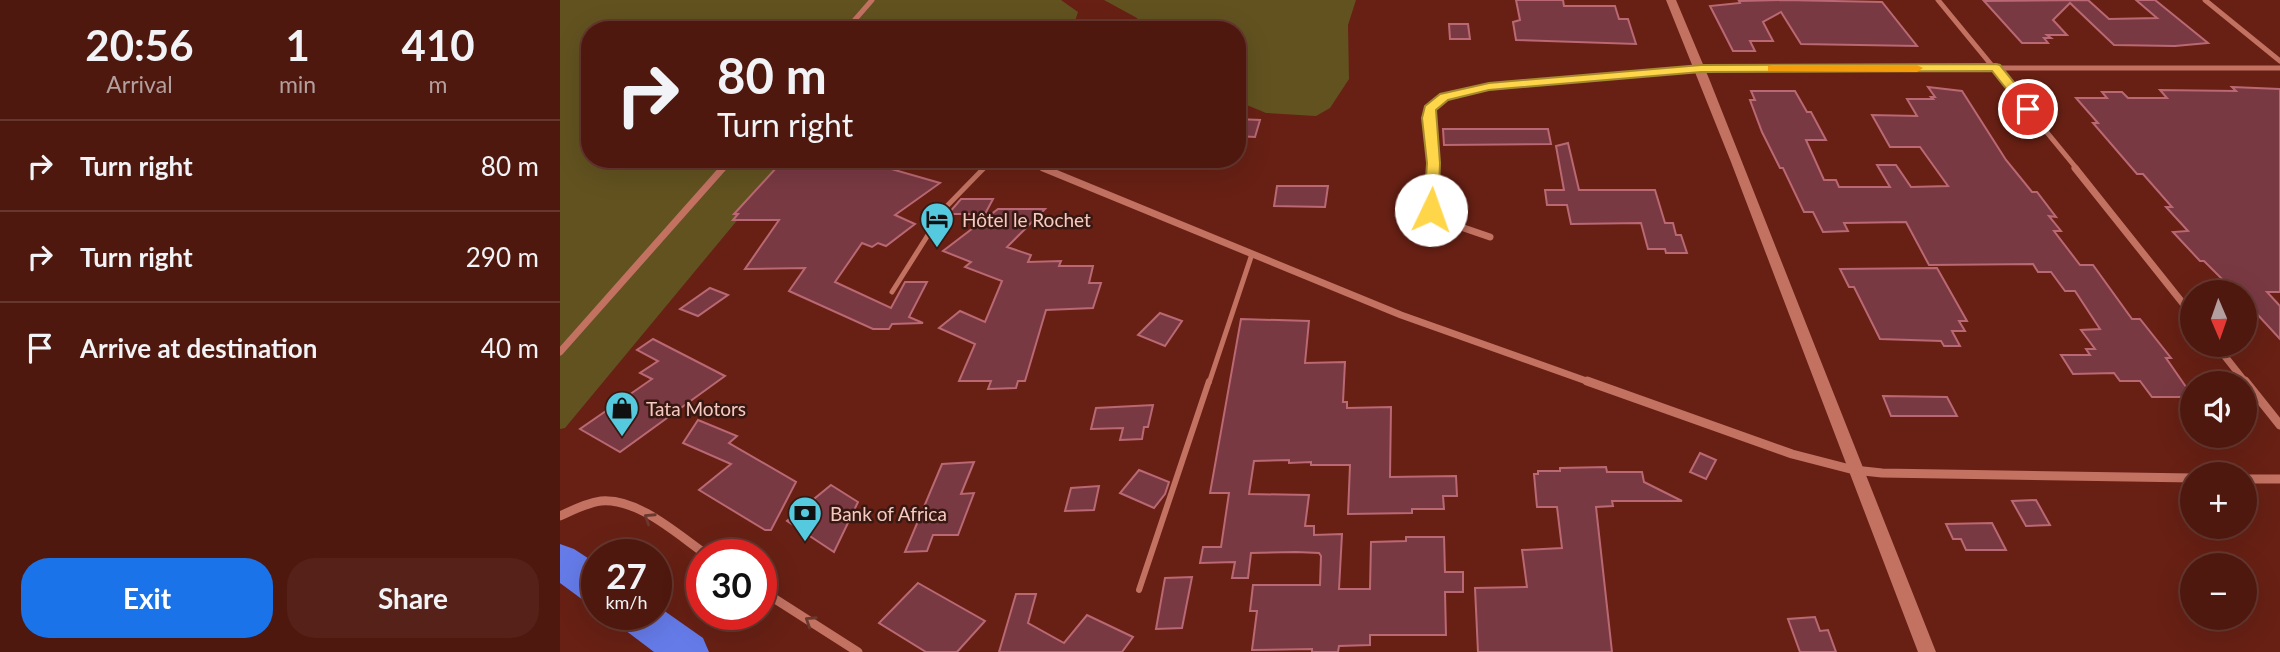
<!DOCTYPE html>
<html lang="en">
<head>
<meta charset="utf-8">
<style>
  :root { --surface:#4e180f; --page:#552118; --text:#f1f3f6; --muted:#b3a09e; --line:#65372f; --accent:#1a73e8 }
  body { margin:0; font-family:Lato,sans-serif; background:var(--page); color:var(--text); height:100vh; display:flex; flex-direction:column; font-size:26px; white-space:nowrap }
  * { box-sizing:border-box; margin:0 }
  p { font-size:23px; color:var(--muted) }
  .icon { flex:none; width:38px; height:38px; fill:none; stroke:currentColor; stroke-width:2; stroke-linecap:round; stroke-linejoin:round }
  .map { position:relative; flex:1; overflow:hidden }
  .panel { display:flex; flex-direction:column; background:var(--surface); width:560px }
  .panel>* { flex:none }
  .guide { position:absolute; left:21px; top:21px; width:665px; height:147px; border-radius:28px; box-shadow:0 7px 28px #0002,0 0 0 2px var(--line); background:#4e180f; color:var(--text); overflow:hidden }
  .needle { width:46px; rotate:178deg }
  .tools { position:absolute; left:1620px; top:280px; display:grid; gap:14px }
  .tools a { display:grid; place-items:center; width:77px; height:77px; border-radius:50%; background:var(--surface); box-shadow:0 7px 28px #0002,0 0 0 2px var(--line); font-size:35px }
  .speed { position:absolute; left:21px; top:539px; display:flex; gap:14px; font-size:35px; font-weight:700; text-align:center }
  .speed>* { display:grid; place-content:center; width:91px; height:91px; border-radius:50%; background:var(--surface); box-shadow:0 7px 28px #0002,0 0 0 2px var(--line); line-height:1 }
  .speed small { font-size:18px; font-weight:400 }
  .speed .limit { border:10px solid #d22; background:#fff; color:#111 }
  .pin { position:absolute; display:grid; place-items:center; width:60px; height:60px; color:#fff; margin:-30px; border:4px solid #fff; border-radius:50%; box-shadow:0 2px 7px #0007 }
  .me { position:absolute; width:77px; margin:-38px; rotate:3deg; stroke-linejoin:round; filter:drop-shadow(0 0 5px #0008) }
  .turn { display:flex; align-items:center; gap:24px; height:147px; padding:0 21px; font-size:32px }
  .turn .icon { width:91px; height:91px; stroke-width:2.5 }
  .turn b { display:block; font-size:49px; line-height:60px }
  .eta { display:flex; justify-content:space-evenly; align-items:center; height:119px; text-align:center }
  .eta b { font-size:42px; font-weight:700; line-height:49px }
  .button { display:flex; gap:14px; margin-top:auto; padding:14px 21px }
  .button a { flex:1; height:80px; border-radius:28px; background:var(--accent); color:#fff; font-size:28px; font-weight:700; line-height:80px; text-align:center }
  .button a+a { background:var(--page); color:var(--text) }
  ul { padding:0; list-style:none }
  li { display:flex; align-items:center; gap:21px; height:91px; padding:0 21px; border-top:2px solid var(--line) }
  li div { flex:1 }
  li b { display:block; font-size:26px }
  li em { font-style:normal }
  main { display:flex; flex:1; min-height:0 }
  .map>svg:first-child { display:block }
  .green { fill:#625220 }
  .building { fill:#793943; stroke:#ba6873; stroke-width:2 }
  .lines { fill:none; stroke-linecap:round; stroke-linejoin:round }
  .lane-far2 { stroke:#c37262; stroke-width:3.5 }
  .lane-far1 { stroke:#c37262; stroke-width:5 }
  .lane { stroke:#c37262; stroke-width:6 }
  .street-far2 { stroke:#c37262; stroke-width:5 }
  .street-far1 { stroke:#c37262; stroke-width:7 }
  .street { stroke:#c37262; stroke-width:9 }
  .secondary { fill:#c37262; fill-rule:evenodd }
  .highway { fill:#657be8; fill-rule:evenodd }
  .oneway { stroke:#69382e }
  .route { fill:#ffd54a; stroke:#a68a30; stroke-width:2 }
  .slow { fill:#f59e0b }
  .labels { text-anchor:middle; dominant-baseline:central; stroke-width:5; stroke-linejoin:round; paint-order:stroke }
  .poi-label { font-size:19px; fill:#f7cac0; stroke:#381812; text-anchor:start }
</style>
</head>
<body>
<main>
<section class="panel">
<div class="eta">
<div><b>20:56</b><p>Arrival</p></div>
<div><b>1</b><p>min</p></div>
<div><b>410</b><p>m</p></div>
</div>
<ul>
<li><svg class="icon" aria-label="right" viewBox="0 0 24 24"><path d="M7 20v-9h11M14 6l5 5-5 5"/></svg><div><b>Turn right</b></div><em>80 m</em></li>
<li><svg class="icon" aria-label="right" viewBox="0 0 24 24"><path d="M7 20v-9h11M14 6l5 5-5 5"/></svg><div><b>Turn right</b></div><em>290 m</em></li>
<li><svg class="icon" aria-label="arrive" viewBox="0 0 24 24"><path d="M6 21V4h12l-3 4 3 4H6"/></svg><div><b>Arrive at destination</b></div><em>40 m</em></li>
</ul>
<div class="button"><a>Exit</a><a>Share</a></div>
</section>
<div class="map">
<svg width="1720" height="652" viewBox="0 0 1720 652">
  <rect width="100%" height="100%" fill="#682014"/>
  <g class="green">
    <path d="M0,0H501L518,12L515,21C479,34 468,24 432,21L435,30H30V159H228L5,428L0,429Z"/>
    <path d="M544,0H796L788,25L789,79L770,108L756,116L706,113L677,101V30H583L577,18Z"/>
  </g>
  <g class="building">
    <path d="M956,0H1003L1004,6H1055L1059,19H1068L1076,44L956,40L953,22L960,20Z"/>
    <path d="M1225,0L1322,2L1357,46L1241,44L1221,12L1203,22L1213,41H1190L1195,51H1173L1150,6L1180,3L1179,1Z"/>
    <path d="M1528,0L1549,19L1597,18L1576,0H1595L1648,43L1615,46L1554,45L1510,3L1493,20L1507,35H1487L1491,38H1484L1488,43H1462L1424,1Z"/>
    <path d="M889,24H908L910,39H890Z"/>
    <path d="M1368,87L1402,91L1446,160L1472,192H1477L1496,217L1489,216L1501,231H1494L1520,265H1533L1572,319H1580L1611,358H1606L1633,397H1592L1580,381H1560L1554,373L1513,374L1501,355H1530L1526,349H1535L1521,330L1540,329L1515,291H1505L1491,272H1478L1473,264L1369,265L1346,222L1284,223L1288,231L1263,232L1253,212H1244L1223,168H1220L1202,132L1190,100H1195L1191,91H1235L1247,112H1251L1266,140H1246L1264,180H1276L1279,187H1330L1317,165H1336L1351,187L1388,186L1360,147H1330L1312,115L1357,116L1347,99H1373L1371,97H1375Z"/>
    <path d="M1672,87L1720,89V292H1707L1720,306V339L1685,301V292H1677L1671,288L1644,261H1640L1613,232L1628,231L1606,207H1612L1583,174H1577L1533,123H1538L1516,98H1547L1542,92H1562L1568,98H1607L1600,90L1676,91Z"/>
    <path d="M677,119L700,120L695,137L677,136Z"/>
    <path d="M883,129H988L991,144L884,145Z"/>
    <path d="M1008,143L1019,190H1095L1105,223H1113L1116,235H1121L1127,253H1106L1105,249H1088L1081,223L1011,224L1007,205H987L985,190H1004L996,146Z"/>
    <path d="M333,166L331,169L380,183L335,215L355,224L326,246L318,243L312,247L302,243L275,282L331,308L345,282H367L349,317L363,323L332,324L329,329H313L229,291L245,268L185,269L219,220H173L178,214H174L217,167Z"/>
    <path d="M717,186H768L765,207L714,206Z"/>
    <path d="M401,199H433L425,214H388Z"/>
    <path d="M438,209H485L447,247L471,255L468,262L501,261L499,266H533L529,283H541L533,308L486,310L465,381H458L456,388L428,389L431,381H399L415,344L379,328L400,311L425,322L442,281L405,267L411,262L383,251Z"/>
    <path d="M1377,268L1407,321H1399L1405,331H1392L1400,346H1384L1381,341L1320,339L1294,287H1289L1280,269Z"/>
    <path d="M150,288L168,295L138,316L120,309Z"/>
    <path d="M600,313L622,321L605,346L578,335Z"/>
    <path d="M681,319L749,321L745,363L785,362L783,402H787V408L831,407L830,477L896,476L897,496H883L884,509H852V513L788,514L790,465H751V462L729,463V460L694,461L689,494L749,495L745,526H754V535L782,534L779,589H810L811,542L846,541V537H884L885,572H903V592H885L886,635H810V645L779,646L778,652H752V649L692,650L697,611H690L693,585H760L761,556L759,553L736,552L691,553L688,578H672L675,562L640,563L643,547H661L669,493H650Z"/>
    <path d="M93,339L165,376L60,452L20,429L92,379L80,373L98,361L77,350Z"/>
    <path d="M1323,396L1387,397L1397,416H1331Z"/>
    <path d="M593,405L588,427H584L582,439L560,440L563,428L531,429L536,408Z"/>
    <path d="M138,420L177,436L169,443L236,482L211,530H205L139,490L171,464L123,443Z"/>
    <path d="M1140,453L1156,460L1146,479L1130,472Z"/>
    <path d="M414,462L401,494L414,493L398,535H373L367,551L345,552L382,464Z"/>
    <path d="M1046,467L1047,472H1082L1084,482L1122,501H1052L1053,506L1036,507L1052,652H918L915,588L967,587L962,550L1002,548L997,507H977L974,474H978V471H1000V468Z"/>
    <path d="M579,470L609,482L605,494L594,508L560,493Z"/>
    <path d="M271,485L298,502L274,552L227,521Z"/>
    <path d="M539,486L534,510L505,511L511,488Z"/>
    <path d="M1476,500L1490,525L1466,526L1452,501Z"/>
    <path d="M1432,523L1446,550H1406L1401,539H1393L1386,524Z"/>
    <path d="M632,577L622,628L596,629L605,578Z"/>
    <path d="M358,583L425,621L397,652H366L319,623Z"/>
    <path d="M456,594H476L468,623L504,643L527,615L573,637L562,652H439Z"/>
    <path d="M1255,617L1260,631L1268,630L1276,652H1240L1228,619Z"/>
  </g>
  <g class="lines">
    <path class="lane-far2" d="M423,169L433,159"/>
    <g class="lane-far1">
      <path d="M332,292L385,208L424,168"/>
      <path d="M649,383L692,254"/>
    </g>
    <path class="lane" d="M579,590L649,381"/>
    <g class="street-far2">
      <path d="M1378,0L1517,169"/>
      <path d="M1645,0L1720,61"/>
      <path d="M286,30L312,0"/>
      <path d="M462,159L487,169"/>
      <path d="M162,169L171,159"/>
      <path d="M873,169L868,118L870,108L884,97L929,87L1141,68H1720"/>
    </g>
    <g class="street-far1">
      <path d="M483,168L841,315L1032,383"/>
      <path d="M873,168L871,210L892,224L930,237"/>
      <path d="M1515,168L1633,316"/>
      <path d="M1656,345L1686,383"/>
      <path d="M0,352L163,168"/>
    </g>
    <g class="street">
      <path d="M1027,381L1232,454L1294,470L1322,473L1633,478"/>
      <path d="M1685,381L1720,425"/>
      <path d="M1685,479H1720"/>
      <path d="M0,516C13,510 26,503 41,501C79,498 118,535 147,555"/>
      <path d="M201,590L298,652"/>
    </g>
    <path class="secondary" d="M1106,0H1116L1150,81L1376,652H1358L1171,162Z"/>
    <g class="highway">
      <path d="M0,544L14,549L37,564V605L23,600L0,583Z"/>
      <path d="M96,605L143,638L149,652H94L61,627L55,614H96Z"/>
    </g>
  </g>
  <defs><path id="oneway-chevron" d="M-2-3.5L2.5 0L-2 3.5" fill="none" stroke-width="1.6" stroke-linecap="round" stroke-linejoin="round" transform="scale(1.75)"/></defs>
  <g class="oneway">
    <use href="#oneway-chevron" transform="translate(89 518) rotate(-147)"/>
    <use href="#oneway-chevron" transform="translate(250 621) rotate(-147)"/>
  </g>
  <path class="route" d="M1436,64L1440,65L1473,106V111H1464L1432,71L1141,72L929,90L888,100L876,110L880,163L878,210L871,214L864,210L867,163L862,118L865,106L880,94L929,83L1141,65Z"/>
  <path class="slow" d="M1212,65H1357L1363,68L1357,72L1208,71V66Z"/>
  <defs>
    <g id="hotel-pin" transform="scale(1.75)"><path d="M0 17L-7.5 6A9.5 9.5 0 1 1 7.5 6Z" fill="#55cadf" stroke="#381812"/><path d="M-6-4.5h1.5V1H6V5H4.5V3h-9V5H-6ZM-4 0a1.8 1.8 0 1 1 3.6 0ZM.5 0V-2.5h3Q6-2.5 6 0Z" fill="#111"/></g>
    <g id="shop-pin" transform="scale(1.75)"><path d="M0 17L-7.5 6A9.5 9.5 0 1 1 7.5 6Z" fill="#55cadf" stroke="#381812"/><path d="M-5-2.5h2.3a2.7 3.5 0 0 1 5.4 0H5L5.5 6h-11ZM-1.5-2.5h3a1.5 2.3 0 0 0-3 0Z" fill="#111"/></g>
    <g id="bank-pin" transform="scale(1.75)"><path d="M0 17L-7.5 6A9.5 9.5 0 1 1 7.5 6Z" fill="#55cadf" stroke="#381812"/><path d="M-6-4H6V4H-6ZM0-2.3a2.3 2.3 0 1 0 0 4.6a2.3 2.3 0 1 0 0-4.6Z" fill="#111"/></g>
  </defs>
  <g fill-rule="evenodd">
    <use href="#hotel-pin" x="377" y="219"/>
    <use href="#shop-pin" x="62" y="408"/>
    <use href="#bank-pin" x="245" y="513"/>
  </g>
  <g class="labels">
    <g class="poi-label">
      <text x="402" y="219">Hôtel le Rochet</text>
      <text x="86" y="408">Tata Motors</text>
      <text x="270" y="513">Bank of Africa</text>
    </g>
  </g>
</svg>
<div class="tools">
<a><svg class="needle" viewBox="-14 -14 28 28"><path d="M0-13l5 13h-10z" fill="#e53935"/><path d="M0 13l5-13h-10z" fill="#b3a09e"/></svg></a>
<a><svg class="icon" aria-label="sound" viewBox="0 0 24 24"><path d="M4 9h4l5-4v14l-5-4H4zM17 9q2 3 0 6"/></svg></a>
<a>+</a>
<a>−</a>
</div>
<div class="speed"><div>27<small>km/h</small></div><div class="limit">30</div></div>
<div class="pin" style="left:1468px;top:109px;background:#d93025"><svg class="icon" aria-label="arrive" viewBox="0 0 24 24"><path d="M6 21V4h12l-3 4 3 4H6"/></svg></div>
<svg class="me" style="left:871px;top:210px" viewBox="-20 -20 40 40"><circle r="19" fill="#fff"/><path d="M0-13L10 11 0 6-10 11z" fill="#ffd54a"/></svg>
<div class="guide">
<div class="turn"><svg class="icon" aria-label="right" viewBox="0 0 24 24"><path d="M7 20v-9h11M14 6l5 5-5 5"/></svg><div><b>80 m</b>Turn right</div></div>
</div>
</div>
</main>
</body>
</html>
